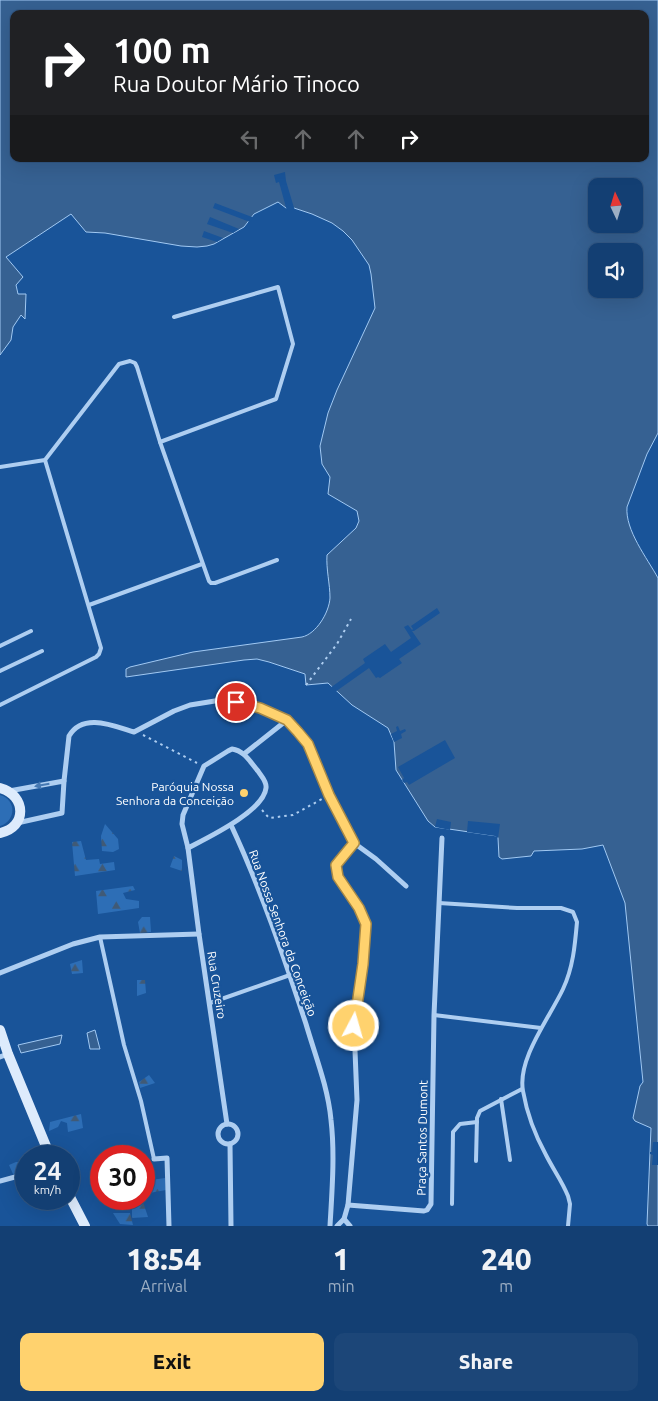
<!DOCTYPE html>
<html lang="en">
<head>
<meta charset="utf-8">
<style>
  :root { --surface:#133f73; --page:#1c4678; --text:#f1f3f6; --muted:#9dafc4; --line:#325885; --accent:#ffd26e }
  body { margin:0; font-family:Ubuntu,sans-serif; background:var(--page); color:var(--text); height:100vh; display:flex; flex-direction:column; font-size:19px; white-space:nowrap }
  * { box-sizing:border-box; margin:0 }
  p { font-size:16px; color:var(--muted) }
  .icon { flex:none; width:28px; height:28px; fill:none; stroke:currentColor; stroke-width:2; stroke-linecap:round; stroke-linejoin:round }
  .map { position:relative; height:1226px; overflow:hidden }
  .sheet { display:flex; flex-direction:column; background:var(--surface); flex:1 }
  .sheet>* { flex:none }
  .guide { position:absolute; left:10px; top:10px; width:639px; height:152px; border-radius:10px; box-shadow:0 5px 20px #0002,0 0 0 1px var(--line); background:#202124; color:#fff; overflow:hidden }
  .needle { width:32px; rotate:356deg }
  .tools { position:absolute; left:588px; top:178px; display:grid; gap:10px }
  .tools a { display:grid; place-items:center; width:55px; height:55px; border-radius:10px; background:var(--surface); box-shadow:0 5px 20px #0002,0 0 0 1px var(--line); font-size:25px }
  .speed { position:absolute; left:15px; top:1145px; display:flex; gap:10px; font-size:25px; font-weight:700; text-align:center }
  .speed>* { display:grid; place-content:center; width:65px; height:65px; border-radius:50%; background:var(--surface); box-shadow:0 5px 20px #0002,0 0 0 1px var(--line); line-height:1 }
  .speed small { font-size:12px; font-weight:400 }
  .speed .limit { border:8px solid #d22; background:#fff; color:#111 }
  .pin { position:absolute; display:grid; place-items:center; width:42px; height:42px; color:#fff; margin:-21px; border:2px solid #fff; border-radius:50%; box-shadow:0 1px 5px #0007 }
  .me { position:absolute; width:55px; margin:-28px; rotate:6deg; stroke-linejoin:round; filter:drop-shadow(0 0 4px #0008) }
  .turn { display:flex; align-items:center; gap:18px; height:105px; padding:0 20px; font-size:22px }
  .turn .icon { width:65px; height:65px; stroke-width:2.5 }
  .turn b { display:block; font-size:35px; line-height:42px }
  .lanes { display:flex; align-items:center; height:48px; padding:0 20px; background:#0003; justify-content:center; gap:25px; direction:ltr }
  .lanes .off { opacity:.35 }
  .eta { display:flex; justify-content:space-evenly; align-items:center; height:85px; text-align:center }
  .eta b { font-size:30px; font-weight:800; line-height:35px }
  .button { display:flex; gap:10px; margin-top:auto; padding:10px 20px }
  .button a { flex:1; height:58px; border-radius:10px; background:var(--accent); color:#111; font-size:20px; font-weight:800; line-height:58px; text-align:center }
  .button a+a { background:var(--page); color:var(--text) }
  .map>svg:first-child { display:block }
  .forest { fill:url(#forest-firs) }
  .green { fill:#2d6eb6 }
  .water { fill:#366192; stroke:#a1c9f3; fill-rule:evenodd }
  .pier { fill:#195499 }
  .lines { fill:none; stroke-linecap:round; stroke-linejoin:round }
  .path { stroke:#aecef1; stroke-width:2; stroke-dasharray:2.5 4; stroke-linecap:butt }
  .lane { stroke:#aecef1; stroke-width:4 }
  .street { stroke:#aecef1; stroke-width:5 }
  .secondary { stroke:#ddebfc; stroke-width:10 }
  .oneway { fill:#4679b3 }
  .route-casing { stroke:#a68848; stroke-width:12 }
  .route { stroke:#ffd26e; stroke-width:9 }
  .poi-dot { fill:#ffd26e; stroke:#195499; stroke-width:2 }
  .labels { text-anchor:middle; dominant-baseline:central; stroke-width:4.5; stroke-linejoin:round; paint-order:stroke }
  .poi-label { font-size:12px; fill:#fff; stroke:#195499; text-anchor:end }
  .street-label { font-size:12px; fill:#fff; stroke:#195499 }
</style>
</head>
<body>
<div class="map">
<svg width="658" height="1226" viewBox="0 0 658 1226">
  <defs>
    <pattern id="forest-firs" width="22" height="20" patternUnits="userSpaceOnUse" patternTransform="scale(1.25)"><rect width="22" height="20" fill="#2d6eb6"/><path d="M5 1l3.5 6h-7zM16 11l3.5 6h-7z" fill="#405a76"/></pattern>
  </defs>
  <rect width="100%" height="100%" fill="#195499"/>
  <g class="forest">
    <path d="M105,824L118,839L119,849L113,852L102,851L101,836Z"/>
    <path d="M81,841L86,860L99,859L100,864L114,862L115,870L75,876L72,842Z"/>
    <path d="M174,856L182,860V871L170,867Z"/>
    <path d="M133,886L135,890L123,893L126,899L139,901V908L98,914L96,891Z"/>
    <path d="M142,917H150L151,932L140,933L138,922Z"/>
    <path d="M82,960L83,973L72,974L70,964Z"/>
    <path d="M137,980H145L146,993L137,996Z"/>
    <path d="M149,1075L155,1083L140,1088L139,1082Z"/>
    <path d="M81,1114L83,1128L68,1132L67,1123L61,1121L58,1127L49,1131L50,1122Z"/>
    <path d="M16,1162H26V1171L13,1174L9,1165Z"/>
    <path d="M165,1178L166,1190L144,1194V1181Z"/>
    <path d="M132,1199H142L148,1217L132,1218Z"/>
    <path d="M113,1213H130L133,1225L120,1224Z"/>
  </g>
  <path class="green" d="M0,795C17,800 16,821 0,826Z"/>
  <g class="water">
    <path d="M0,0H658V433L647,454L627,507C625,530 647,558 658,578V1226H648L647,1224L651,1128L635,1121L633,1118L640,1086L643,1082L625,903L603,845L582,849L534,851L531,856L502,859L499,857L498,838L497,836L435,827L428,821L396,770L394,742L388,728L352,705L328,683L306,685L305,674L269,662L257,659L244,660L126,677V669L130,667L193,652L302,637C316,634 329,613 330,598C330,584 326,569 327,555L356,528L359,521L357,511L328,494L330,477L322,464L320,446L328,413L337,390L375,308L371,274L369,265L352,240L343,231L332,223L312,214L294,208H286L278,202L254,214L244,227L214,244L207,246L197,247L181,246L105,233L86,232L71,214L6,257L23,277L16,285L18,294H26L25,319L21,315L13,327L11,340L0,355ZM14,14H645V159H14ZM596,186H634V224H596ZM596,251H634V289H596Z"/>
    <path d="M95,1030L100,1049H90L87,1033Z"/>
    <path d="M62,1035L60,1044L21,1053L18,1045Z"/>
  </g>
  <g class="pier">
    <path d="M285,172L286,181L295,211H287L279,182L276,183L274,175Z"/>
    <path d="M215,203L252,217L254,218L250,222L213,208Z"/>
    <path d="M210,217L239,229L233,233L207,224Z"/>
    <path d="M204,231L223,238L217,242L202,237Z"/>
    <path d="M437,608L440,613L414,631H412L421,644L399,659L402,663L380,678L378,677L376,678L369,668L335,692L330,688L365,663L363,659L385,644L391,652L411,638L404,627L408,625L412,630L413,629L411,626Z"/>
    <path d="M398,726L400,731L405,729L406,731L401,734L402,738L394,742L391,734L397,731L396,727Z"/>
    <path d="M445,740L455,758L409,785L407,782L404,783L402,780L404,778L398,767Z"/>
    <path d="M437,819L451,822L450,830L435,827Z"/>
    <path d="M468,821L500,824L498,838L495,836L467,832Z"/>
    <path d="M653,1142H658V1165H652L653,1155L650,1154V1152H652Z"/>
  </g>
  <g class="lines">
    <g class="path">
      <path d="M306,685L337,644L351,619"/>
      <path d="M143,735L197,763"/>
      <path d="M262,810L269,818L293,815L322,799"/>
    </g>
    <g class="lane">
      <path d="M160,442L276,399L293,344L278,287L174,317"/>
      <path d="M0,467L45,460L119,364L130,361L135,363L137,367L160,442L209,581L211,583H215L277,560"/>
      <path d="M89,605L202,564"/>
      <path d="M0,646L31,631"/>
      <path d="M0,671L42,651"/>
      <path d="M0,705L96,657L99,654L101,648L45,460"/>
      <path d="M439,903L517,908H561L573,912L577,922C575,945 573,968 563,989C550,1017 517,1059 523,1091C527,1114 535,1135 546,1155C553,1169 562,1181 568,1196L570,1204L568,1226"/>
      <path d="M100,937L124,1045L141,1101L154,1159"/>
      <path d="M210,1003L290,975"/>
      <path d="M434,1015L541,1028"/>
      <path d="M501,1099L510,1160"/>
      <path d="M476,1161L477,1118L480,1111L522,1089"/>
      <path d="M452,1204L453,1132L460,1124L477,1122"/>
    </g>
    <g class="street">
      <path d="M232,749C245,751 250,762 258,771C261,776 267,781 266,788C264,811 207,838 188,848L182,824L183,815L204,766L228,751Z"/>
      <path d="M244,754L287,720"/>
      <path d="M64,781L69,736C83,712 114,726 134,732L174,711L190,705L221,700L236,701L260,708L287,720L308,744L329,795L354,843L376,859L406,886"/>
      <path d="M9,791L64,781L62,813L17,823"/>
      <path d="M231,825C261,889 284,957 306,1024C315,1055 328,1087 331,1120C335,1154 332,1191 330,1226"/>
      <path d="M188,848L199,934L227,1124"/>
      <path d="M0,973L73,944L100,937L199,934"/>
      <path d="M0,1057L8,1054"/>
      <circle cx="228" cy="1134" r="10"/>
      <path d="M230,1144L231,1226"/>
      <path d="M154,1159L167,1158L169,1226"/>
      <path d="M0,1181L26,1174"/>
      <path d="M348,1205L424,1211L427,1210L431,1204L434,1015L442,838"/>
      <path d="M344,1219L350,1226"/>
      <path d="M337,1226L344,1219L348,1205L357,1100L354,1026L363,964L366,924L363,914L338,877L336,865L354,843"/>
    </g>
    <g class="secondary">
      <path d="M0,788C27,795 27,828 0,833"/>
      <path d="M0,1030L8,1054L50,1156"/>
      <path d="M69,1195L85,1226"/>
    </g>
  </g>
  <defs><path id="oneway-solid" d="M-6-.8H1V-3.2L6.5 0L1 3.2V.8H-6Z" transform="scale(1.25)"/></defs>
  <use class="oneway" href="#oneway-solid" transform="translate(42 785) rotate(170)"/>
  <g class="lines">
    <g class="route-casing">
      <path id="route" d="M236,702L260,708L287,720L298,732L308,744L329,795L354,843L336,865L338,877L359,908L366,924L363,964L354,1026"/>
    </g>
    <use href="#route" class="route"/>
  </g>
  <circle class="poi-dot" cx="244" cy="793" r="5"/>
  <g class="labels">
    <g class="poi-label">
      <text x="234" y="786">Paróquia Nossa<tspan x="234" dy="14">Senhora da Conceição</tspan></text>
    </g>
    <g class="street-label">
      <text transform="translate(283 933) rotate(70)">Rua Nossa Senhora da Conceição</text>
      <text transform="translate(217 985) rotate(81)">Rua Cruzeiro</text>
      <text transform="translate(422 1138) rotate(-89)">Praça Santos Dumont</text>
    </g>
  </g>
</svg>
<div class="tools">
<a><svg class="needle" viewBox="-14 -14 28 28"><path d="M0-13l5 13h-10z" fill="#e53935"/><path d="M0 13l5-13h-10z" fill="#9dafc4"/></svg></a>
<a><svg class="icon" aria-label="sound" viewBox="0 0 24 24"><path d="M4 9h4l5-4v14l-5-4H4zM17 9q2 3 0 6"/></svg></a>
</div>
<div class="speed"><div>24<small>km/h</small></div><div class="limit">30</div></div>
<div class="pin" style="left:236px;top:702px;background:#d93025"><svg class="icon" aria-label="arrive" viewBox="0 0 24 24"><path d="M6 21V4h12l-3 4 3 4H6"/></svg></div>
<svg class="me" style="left:354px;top:1026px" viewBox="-20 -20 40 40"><circle r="17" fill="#ffd26e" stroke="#fff" stroke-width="3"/><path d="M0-11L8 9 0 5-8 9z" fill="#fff"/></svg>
<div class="guide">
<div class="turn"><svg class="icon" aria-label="right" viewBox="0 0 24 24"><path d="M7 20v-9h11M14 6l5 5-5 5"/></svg><div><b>100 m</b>Rua Doutor Mário Tinoco</div></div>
<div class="lanes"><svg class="icon off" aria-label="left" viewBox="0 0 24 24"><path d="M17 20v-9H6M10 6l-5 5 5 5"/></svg><svg class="icon off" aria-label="ahead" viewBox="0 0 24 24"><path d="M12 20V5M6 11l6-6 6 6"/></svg><svg class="icon off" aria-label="ahead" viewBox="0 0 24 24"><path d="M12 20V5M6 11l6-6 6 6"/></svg><svg class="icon" aria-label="right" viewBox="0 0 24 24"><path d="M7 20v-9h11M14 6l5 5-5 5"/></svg></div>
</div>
</div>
<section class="sheet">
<div class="eta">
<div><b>18:54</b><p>Arrival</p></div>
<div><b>1</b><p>min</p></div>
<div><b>240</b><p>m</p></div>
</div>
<div class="button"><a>Exit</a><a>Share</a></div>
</section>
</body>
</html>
